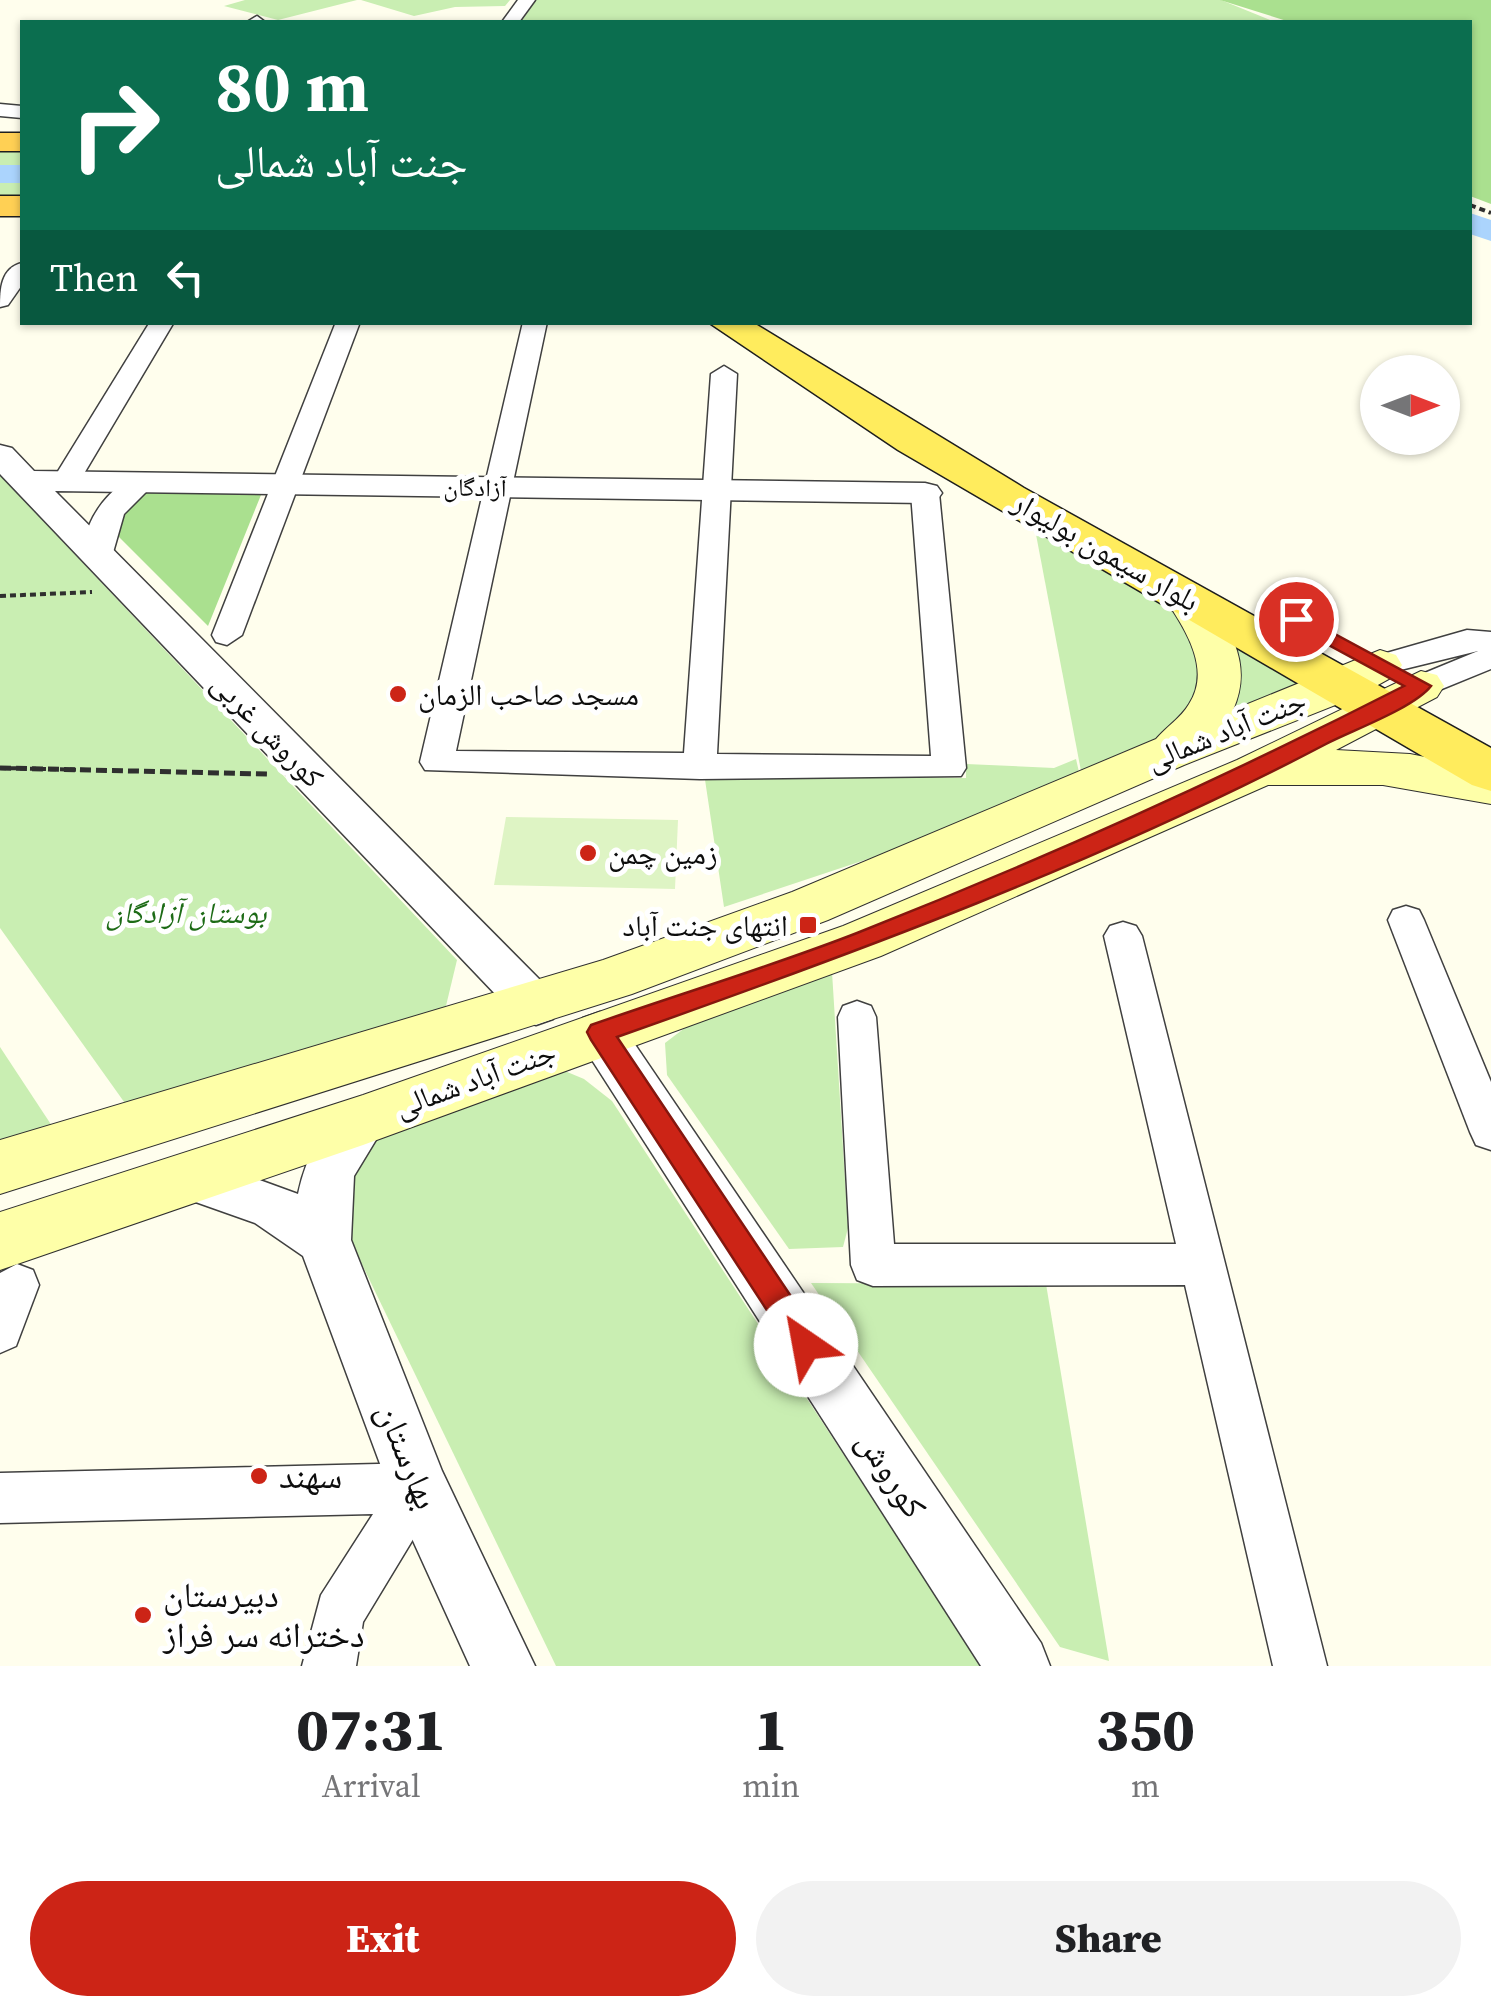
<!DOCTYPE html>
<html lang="en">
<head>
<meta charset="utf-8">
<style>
  :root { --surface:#fff; --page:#f2f2f2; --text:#202124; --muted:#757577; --accent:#cc2416 }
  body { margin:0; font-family:"Source Serif 4","Noto Naskh Arabic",serif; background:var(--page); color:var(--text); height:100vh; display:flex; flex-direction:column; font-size:38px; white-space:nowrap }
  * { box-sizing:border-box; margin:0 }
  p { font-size:32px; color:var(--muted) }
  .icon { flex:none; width:55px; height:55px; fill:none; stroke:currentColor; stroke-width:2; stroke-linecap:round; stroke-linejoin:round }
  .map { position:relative; height:1666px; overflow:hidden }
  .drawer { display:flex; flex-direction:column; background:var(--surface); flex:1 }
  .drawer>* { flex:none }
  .hud { position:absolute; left:20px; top:20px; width:1452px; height:305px; border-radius:0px; box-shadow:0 2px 8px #0004; background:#0b6e4f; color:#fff; overflow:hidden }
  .needle { width:65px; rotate:90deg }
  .tools { position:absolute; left:1360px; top:355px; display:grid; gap:20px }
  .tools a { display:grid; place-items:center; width:100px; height:100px; border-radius:50%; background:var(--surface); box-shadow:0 2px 8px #0004; font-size:50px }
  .pin { position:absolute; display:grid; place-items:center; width:85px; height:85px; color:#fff; margin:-42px; border:5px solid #fff; border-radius:50%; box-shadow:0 2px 10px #0007 }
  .me { position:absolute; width:110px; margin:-55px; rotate:327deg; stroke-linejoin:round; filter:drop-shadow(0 0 8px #0008) }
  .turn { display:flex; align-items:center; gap:35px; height:210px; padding:0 30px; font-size:45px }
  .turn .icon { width:130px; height:130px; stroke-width:2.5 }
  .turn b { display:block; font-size:70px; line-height:85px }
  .then { display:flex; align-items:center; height:95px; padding:0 30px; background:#0003; gap:20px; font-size:38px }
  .eta { display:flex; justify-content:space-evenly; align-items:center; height:170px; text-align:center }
  .eta b { font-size:60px; font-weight:800; line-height:70px }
  .primary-button { display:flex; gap:20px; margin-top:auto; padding:20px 30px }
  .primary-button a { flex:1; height:115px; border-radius:60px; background:var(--accent); color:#fff; font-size:40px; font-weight:800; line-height:115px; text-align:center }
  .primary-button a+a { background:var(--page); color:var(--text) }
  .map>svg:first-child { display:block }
  .green { fill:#c9eeb2 }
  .forest { fill:#aae08f }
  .pitch { fill:#def4c4 }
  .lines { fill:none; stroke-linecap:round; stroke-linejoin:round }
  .river { fill:#abd4fd; fill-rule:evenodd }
  .minor-casing { stroke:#404040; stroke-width:3 }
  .tertiary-casing { stroke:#404040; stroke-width:3 }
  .secondary-casing { stroke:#2f2f2f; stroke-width:2 }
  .primary-casing { stroke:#1e1e1e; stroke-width:3 }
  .trunk-casing { stroke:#1e1e1e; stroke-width:3 }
  .path-far1 { stroke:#2f2f2f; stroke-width:4; stroke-dasharray:6 4; stroke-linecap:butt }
  .path { stroke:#2f2f2f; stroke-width:5; stroke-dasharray:11 5; stroke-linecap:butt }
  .minor { fill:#fff; fill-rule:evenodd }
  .tertiary { fill:#fff; fill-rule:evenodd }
  .secondary { fill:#feffa8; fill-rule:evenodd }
  .primary { fill:#ffec5d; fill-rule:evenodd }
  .trunk { fill:#ffd054; fill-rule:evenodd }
  .route { fill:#cc2416; stroke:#85170e; stroke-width:2.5 }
  .poi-dot { fill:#cc2416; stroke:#fff; stroke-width:4 }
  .labels { text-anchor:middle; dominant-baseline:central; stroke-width:10; stroke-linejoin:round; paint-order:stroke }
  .far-street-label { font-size:25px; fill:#0d0d0d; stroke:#fff }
  .street-label { font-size:30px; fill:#0d0d0d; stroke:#fff }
  .poi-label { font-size:30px; fill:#0d0d0d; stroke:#fff; text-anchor:start }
  .park-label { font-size:30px; font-style:italic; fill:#1d6b16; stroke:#fff }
  .near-street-label { font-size:35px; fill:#0d0d0d; stroke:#fff }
  .near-poi-label { font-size:35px; fill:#0d0d0d; stroke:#fff; text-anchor:start }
</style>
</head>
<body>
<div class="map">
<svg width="1491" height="1666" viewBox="0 0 1491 1666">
  <rect width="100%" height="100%" fill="#fffeed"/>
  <g class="green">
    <path d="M245,0H357L278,20L224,6Z"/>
    <path d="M361,0H510L505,6L455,7L414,16Z"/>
    <path d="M536,0H1221L1275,22H521Z"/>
    <rect x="0" y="149" width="22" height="48"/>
    <path d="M0,475L457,960L445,1010L127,1106L0,928Z"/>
    <path d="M1034,524L1168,599L1211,659L1175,732L1081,771Z"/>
    <path d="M1224,642L1308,678L1212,727Z"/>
    <path d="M1076,759L1079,772L901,848L724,907L704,773L966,778V764L1054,768Z"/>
    <path d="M832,972L848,1228L843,1247L789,1249L667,1075L665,1043L690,1024Z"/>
    <path d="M0,1047L54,1129L0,1143Z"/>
    <path d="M560,1069L584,1079L612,1101L982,1666H556L343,1225L345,1151Z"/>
    <path d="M811,1283L1046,1284L1109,1661L1060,1647Z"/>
  </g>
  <g class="forest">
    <path d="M1220,0H1491V204L1470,196V22H1290Z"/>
    <path d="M263,490L208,626L115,533L134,492Z"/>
  </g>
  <path class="pitch" d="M506,817L678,820L675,889L494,885Z"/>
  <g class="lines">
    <g class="river">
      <rect x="0" y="165" width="22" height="18"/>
      <path d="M1470,213L1491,220V241L1470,234Z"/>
    </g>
    <g class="minor-casing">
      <g id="minor">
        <path d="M518,0H535L519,22H502Z"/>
        <path d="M257,16L265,22H247Z"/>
        <path d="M0,104L22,106V118L0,116Z"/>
        <path d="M22,263V285L8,305L0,307C0,289 1,268 22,263Z"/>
        <path d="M150,322H174L76,487H56L52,481Z"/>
        <path d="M336,322H360L242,635L227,645L216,642L212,635Z"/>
        <path d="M523,322H547L456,751L684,753L711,374L724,366L737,374L717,754L931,756L911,493L925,485L939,493L966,768L961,776L700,779L425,770L420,762Z"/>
        <path d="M142,474L156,482L124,514L110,563H90C71,532 112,481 142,474Z"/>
        <path d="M1467,630L1491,632V669L1432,693H1410L1405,686L1410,679L1478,651L1380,675L1369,672L1364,665L1369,658Z"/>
        <path d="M1406,906L1419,910L1424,920L1491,1082V1150L1476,1145L1470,1132L1388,920L1393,910Z"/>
        <path d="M1123,922L1136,926L1142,936L1327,1666H1273L1185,1285L873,1286L857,1280L851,1265L838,1017L843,1006L857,1001L871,1006L876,1017L894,1244H1176L1104,936L1110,926Z"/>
        <path d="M17,1264L33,1270L39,1285L16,1346L0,1353V1273Z"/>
        <path d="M419,1463L436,1471L444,1488L363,1622L356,1666H302L321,1595L373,1514L0,1523V1473Z"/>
      </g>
    </g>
    <g class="tertiary-casing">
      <g id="tertiary">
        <path d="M0,445L12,448L34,471L925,483L937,486L942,493L937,500L925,503L55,491L553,993L560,1006L553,1019L536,1025L519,1019L0,474Z"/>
        <path d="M600,1012L617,1018L1041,1643L1050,1666H981L583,1046L576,1032L583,1018Z"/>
        <path d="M363,1098L381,1105L388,1120L354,1176L351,1240L442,1471L535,1666H470L389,1488L303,1256L255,1223L173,1194L165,1178L173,1162L191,1155L298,1194C306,1157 326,1112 363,1098Z"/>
      </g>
    </g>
    <g class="secondary-casing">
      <g id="secondary">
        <path d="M1183,581L1198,585C1227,624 1255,661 1233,710L1380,650L1396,655L1402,665L1396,675L1358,696L1184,765L828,920L632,994L0,1194V1140L603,960L792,892L1156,739C1166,727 1181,718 1189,704C1213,667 1182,625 1162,594L1168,585Z"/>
        <path d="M1421,671L1437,675L1444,686L1437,697L1336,750L1410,754L1491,770V804L1383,785H1268L881,956L363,1145L0,1270V1212L363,1095L843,926L1237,760Z"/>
      </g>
    </g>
    <g class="primary-casing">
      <path id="primary" d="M708,322H752L1024,488L1491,748V791L1472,785L898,450Z"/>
    </g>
    <g class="trunk-casing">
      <g id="trunk">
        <rect x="0" y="133" width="22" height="18"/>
        <rect x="0" y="196" width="22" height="20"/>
      </g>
    </g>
    <g class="path-far1">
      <path d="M1470,205L1491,213"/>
      <path d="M0,596L92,592"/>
      <path d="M0,768L88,770"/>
    </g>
    <path class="path" d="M0,768L267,774"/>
    <use href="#minor" class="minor"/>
    <use href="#tertiary" class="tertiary"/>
    <use href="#secondary" class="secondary"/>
    <use href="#primary" class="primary"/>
    <use href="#trunk" class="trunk"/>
  </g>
  <path class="route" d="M1296,613L1431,686C1414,708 1353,730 1326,744C1099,863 858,952 617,1037L817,1335L821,1345L817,1355L806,1359L796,1355L591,1040L587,1032L591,1025C679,994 770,967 857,933C1044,859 1226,777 1404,686L1290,624L1287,619Z"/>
  <g class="poi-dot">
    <circle cx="398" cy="694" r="10"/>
    <circle cx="588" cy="853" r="10"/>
    <rect x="798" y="915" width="20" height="20" rx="5"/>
    <circle cx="259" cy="1476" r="10"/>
    <circle cx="143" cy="1615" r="10"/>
  </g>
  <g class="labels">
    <g class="far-street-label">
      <text transform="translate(475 487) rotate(1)">آزادگان</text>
    </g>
    <g class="street-label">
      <text transform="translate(1106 551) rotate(30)">بلوار سیمون بولیوار</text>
      <text transform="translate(268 730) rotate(46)">کوروش غربی</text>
      <text transform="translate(1226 730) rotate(-22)">جنت آباد شمالی</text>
      <text transform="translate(475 1079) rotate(-20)">جنت آباد شمالی</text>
    </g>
    <g class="poi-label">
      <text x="418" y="694">مسجد صاحب الزمان</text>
      <text x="608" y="853">زمین چمن</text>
      <text x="788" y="925" text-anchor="end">انتهای جنت آباد</text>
    </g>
    <g class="park-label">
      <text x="186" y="912">بوستان آزادگان</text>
    </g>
    <g class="near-street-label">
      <text transform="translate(408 1456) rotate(68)">بهارستان</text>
      <text transform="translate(892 1474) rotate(57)">کوروش</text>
    </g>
    <g class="near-poi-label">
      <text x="279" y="1476">سهند</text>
      <text x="163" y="1595">دبیرستان<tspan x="163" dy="40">دخترانه سر فراز</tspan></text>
    </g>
  </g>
</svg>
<div class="tools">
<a><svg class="needle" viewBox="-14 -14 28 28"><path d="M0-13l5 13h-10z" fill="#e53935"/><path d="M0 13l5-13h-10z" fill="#757577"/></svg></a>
</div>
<div class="pin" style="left:1296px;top:619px;background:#d93025"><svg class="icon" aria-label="arrive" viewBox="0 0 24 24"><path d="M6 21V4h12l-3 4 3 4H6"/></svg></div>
<svg class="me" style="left:806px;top:1345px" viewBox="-20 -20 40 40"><circle r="19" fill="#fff"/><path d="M0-13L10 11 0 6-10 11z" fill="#cc2416"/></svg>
<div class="hud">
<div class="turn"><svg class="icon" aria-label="right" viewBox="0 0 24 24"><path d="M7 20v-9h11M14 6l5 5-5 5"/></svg><div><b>80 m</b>جنت آباد شمالی</div></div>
<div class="then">Then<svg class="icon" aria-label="left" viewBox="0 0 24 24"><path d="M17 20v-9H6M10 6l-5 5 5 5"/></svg></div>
</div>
</div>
<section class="drawer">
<div class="eta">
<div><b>07:31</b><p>Arrival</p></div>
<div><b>1</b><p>min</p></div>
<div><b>350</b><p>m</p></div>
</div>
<div class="primary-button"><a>Exit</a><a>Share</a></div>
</section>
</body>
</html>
